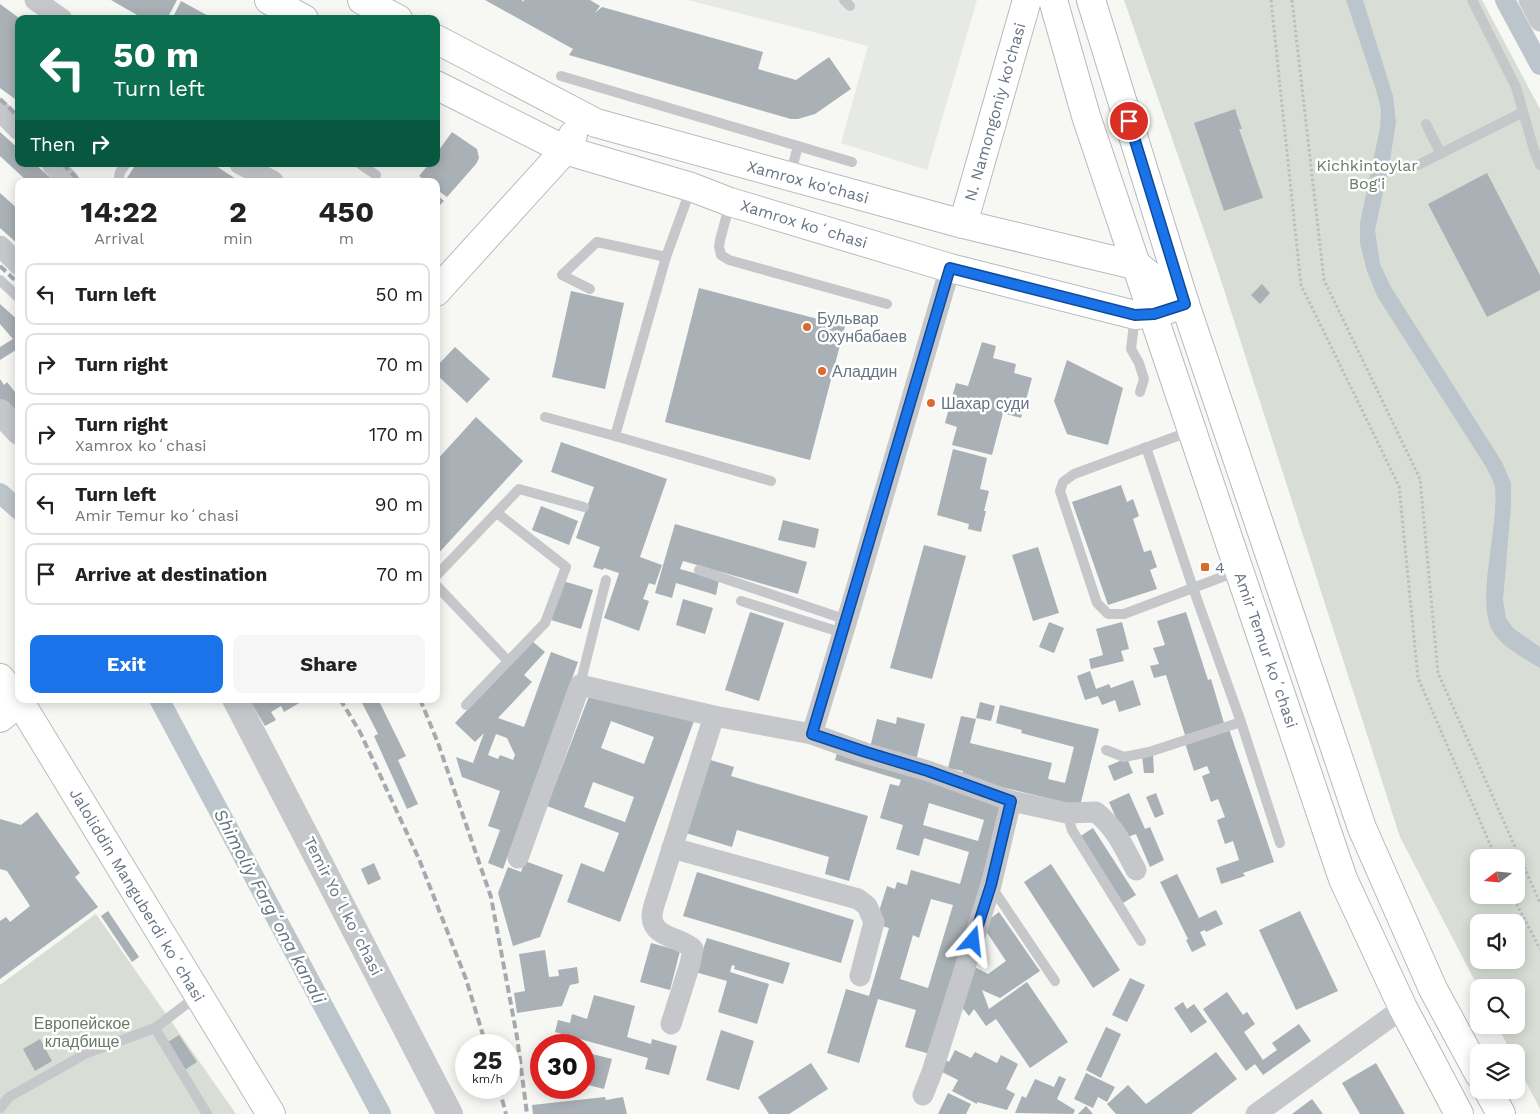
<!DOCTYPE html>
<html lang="en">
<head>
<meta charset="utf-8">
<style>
  :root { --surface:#fff; --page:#f6f6f6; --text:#222; --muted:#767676; --line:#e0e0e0; --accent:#1a73e8 }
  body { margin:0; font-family:"Work Sans",sans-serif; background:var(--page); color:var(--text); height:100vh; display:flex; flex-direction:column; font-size:19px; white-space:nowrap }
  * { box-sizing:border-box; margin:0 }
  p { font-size:16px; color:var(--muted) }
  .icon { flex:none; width:28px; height:28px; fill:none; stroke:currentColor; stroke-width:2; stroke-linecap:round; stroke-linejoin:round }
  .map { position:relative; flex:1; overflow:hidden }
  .side { position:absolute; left:15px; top:178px; width:425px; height:525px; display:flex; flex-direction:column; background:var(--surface); border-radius:10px; box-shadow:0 2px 12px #0003 }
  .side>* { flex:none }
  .hud { position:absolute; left:15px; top:15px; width:425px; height:152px; border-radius:10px; box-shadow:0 2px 12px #0003; background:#0b6e4f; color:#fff; overflow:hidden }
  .needle { width:32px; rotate:254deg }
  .controls { position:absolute; left:1470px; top:849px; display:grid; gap:10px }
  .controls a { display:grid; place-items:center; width:55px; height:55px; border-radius:10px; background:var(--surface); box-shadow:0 2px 12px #0003; font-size:25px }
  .speed { position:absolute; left:455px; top:1034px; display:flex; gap:10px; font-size:25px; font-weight:700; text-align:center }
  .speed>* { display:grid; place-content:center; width:65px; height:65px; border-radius:50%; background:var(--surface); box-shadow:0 2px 12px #0003; line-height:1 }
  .speed small { font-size:12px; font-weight:400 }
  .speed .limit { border:8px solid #d22; background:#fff; color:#111 }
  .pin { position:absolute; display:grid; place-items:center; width:42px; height:42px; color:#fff; margin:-21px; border:2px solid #fff; border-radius:50%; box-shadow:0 1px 5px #0007 }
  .me { position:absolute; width:55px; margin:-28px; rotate:17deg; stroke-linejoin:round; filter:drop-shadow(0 0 4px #0008) }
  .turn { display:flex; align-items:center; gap:18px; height:105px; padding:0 15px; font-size:22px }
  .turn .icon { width:65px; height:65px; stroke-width:2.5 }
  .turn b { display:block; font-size:35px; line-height:42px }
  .then { display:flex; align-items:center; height:48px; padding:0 15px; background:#0003; gap:10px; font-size:19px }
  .eta { display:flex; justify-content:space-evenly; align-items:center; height:85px; text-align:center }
  .eta b { font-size:30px; font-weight:700; line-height:35px }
  .cta { display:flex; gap:10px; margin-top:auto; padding:10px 15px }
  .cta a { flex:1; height:58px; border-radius:10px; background:var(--accent); color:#fff; font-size:20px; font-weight:700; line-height:58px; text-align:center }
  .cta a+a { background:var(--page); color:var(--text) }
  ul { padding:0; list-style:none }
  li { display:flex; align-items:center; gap:15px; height:62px; margin:0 10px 8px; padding:0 5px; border:2px solid var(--line); border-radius:10px }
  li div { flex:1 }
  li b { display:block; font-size:19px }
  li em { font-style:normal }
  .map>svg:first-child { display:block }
  .built { fill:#e7e9e7 }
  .green { fill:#d8ded5; fill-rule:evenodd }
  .water { fill:#bcc5cb }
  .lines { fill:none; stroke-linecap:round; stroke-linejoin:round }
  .canal { stroke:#bcc5cb; stroke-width:20 }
  .building { fill:#a9b0b6; fill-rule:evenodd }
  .secondary-casing { stroke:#b7bbc0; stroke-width:30 }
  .primary-casing { stroke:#b5b9bd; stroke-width:30 }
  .path { stroke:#bcbec0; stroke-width:3; stroke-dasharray:2.5 2.5; stroke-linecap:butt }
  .service { stroke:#c5c7cb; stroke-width:10 }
  .minor { stroke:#c5c7cb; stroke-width:21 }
  .tertiary { stroke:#c5c7cb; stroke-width:26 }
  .secondary { stroke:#fff; stroke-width:28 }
  .primary { stroke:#fff; stroke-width:28 }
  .rail { stroke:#a5aab0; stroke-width:4; stroke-dasharray:8 4; stroke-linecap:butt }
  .route-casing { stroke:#114b97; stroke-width:12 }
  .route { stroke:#1a73e8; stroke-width:9 }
  .poi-dot { fill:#dc692f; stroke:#fff; stroke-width:2 }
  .labels { text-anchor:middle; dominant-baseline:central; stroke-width:5; stroke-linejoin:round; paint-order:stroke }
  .street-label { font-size:16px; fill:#677484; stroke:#fff }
  .park-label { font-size:16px; fill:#687b66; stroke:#fff }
  .poi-label { font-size:16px; fill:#677484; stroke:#fff; text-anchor:start }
  .water-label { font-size:18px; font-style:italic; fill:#637580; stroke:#fff }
</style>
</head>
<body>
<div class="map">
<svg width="1540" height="1114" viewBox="0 0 1540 1114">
  <rect width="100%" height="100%" fill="#f7f7f4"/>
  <path class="built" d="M688,0H977L927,170L841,143L868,46Z"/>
  <g class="green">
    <path d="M1124,0H1482L1540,109V1109L1516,1063V1052H1511L1497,1025H1516V988H1479V989L1400,837L1218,271ZM1479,858H1516V895H1479ZM1479,922H1516V960H1479Z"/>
    <path d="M96,914L236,1114H0V985Z"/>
  </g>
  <path class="water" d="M1346,0H1363L1393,96L1396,122L1390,160L1375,230L1380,264L1391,287L1502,462L1511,483V506L1503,600L1506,618L1513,628L1540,647V668C1524,658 1501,647 1492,630C1476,599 1499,526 1495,488C1494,481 1489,473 1486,467L1377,296L1367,271L1360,243V223L1380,128L1381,110L1376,90Z"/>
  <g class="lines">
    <g class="canal">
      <path d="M1505,0L1540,65"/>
      <path d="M0,493L19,510"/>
      <path d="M159,699L381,1114"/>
    </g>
  </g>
  <g class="building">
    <path d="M111,0H177L167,19H144Z"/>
    <path d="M485,0H522L523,2L524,0H590L600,6L595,13L602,7L763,52L758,69L796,80L829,57L851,89L815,114L798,119H791L569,55L573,49Z"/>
    <path d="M181,1L214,19H172Z"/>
    <path d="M0,4L19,18V102L0,88Z"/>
    <path d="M1235,109L1242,129H1239L1263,198L1224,211L1194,123Z"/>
    <path d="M0,132L19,149V164H35L54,181H27L0,156Z"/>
    <path d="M452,132L477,149L479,158L476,164L447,197L436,189V181H426L419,176L429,164H436V154Z"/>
    <path d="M136,164H213L239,181H132L127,178Z"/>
    <path d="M1487,173L1540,275V290L1487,317L1428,204Z"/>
    <path d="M0,193L19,210V245L0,228Z"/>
    <path d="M436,194L444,201L436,209Z"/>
    <path d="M1262,284L1270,293L1260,304L1251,295Z"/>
    <path d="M699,288L845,326L810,460L665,422Z"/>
    <path d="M571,291L624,303L605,389L552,377Z"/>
    <path d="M0,304L19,321V348L0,360V347L13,339L0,324Z"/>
    <path d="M982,342L996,346L993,358L1016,364L1014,373L1032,378L1021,418L1003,413L992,455L952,445L957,427L945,423L956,383L968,386Z"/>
    <path d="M455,347L490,379L467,403L436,374V367Z"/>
    <path d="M1067,360L1123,388L1108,445L1067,434L1054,401Z"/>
    <path d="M0,379L4,385L7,382L19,397V414L0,406Z"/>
    <path d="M476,417L523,461L436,556V461Z"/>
    <path d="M561,442L667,479L640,557L662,565L655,585L649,583L643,599L649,601L639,631L604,618L619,573L604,568L603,570L593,567L600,547L576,538L594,487L551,472Z"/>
    <path d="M953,449L987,458L980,489L989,491L984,511H986L981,532L968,529L969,524L937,515Z"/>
    <path d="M1121,485L1127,502L1133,499L1139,516L1133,519L1144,552L1151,550L1157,567L1150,570L1157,589L1108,605L1072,502Z"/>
    <path d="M541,506L578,521L569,545L532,530Z"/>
    <path d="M783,520L819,529L815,548L778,540Z"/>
    <path d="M675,524L807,562L798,594L683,561L680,569L719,580L716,595L676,583L672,598L655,593Z"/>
    <path d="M924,545L966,556L932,679L890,668Z"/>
    <path d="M1038,547L1059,613L1033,621L1012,555Z"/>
    <path d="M563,581L593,590L581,629L551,620Z"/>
    <path d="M683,599L713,608L705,634L676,625Z"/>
    <path d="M750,612L784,623L759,701L725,690Z"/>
    <path d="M1186,612L1208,680L1211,679L1224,723L1185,735L1166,675L1154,678L1150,666L1159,664L1153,648L1165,645L1157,621Z"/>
    <path d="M1049,622L1064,628L1054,653L1039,647Z"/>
    <path d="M1122,622L1129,649L1121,651L1124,661L1091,669L1089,659L1103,655L1096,629Z"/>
    <path d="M532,641L545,652L524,675L532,682L498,718L524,727L551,652L578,662L503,869L488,863L500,830L488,826L500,791L462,777L456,757L473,763L484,733L475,742L455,723ZM496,734L507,738L515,755L513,760L500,755L498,759L488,755Z"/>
    <path d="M1090,671L1096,689L1109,684L1111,688L1133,680L1141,705L1119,712L1115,700L1102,705L1098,696L1085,700L1077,676Z"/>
    <path d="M591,691L694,721L620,922L567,902L581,863L604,872L619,833L547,806ZM611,721L654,737L644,764L601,748ZM593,782L634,797L625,822L584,807Z"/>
    <path d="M249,699H306L284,712L281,706L271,712L276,720L265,726Z"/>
    <path d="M360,699H378L406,756L398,760L418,804L407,809L374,736L378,734Z"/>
    <path d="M980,702L995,706L991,721L976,718Z"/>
    <path d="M1000,705L1099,729L1080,806L961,777L963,771L948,768L961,716L976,719L970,743L1052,763L1048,779L1065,783L1074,747L1021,733L1022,730L996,723Z"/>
    <path d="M897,717L925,724L915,764L869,752L877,719L896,724Z"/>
    <path d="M1229,729L1274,862L1243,873L1245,876L1221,884L1216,868L1239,860L1233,841L1225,844L1217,820L1225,817L1218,799L1211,802L1202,776L1210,773L1207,766L1194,771L1185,743Z"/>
    <path d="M839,746L1004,805L930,1054L905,1047L916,1010L878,999L859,1063L827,1053L846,989L869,996L889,928L875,924L887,886L895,889L897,882L907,885L911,870L960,884L969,852L924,838L919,856L896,849L903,825L880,818L890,784L899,786L901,780L835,760ZM929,803L984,820L978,841L923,825ZM931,899L953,905L928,988L900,979L913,935L919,938Z"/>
    <path d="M1153,755L1154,773H1144L1142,756Z"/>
    <path d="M1127,758L1133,773L1114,781L1108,766Z"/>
    <path d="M707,759L734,767L731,776L868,816L849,881L825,874L829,857L737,830L732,847L686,833Z"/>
    <path d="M1129,793L1145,829L1150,827L1164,860L1150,867L1136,834L1125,838L1109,802Z"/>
    <path d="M1156,793L1164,814L1155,818L1146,797Z"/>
    <path d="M37,812L80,873L75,877L98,907L0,979V921L6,917L10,922L30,906L7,871L0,869V819L21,825Z"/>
    <path d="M1093,828L1136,895L1123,903L1079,837Z"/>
    <path d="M525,861L563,875L540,937L513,946L498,893L508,867L521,872Z"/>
    <path d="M374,863L381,879L368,885L361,869Z"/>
    <path d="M1051,864L1120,970L1093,988L1024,882Z"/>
    <path d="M697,872L854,920L841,963L683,916Z"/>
    <path d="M1177,874L1199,918L1216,910L1223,924L1206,932L1205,930L1200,932L1206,945L1192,952L1186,940L1188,939L1160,882Z"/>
    <path d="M108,911L139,957L132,962L101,916Z"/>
    <path d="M1300,911L1338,991L1296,1010L1259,930Z"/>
    <path d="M999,912L1040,971L1000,998L982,990L989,1009L1027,982L1068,1042L1030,1068L996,1019L986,1026L974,1009L969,1016L960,1005L969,964L988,974L1006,961L982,925Z"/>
    <path d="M707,938L790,963L783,984L734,969L735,966L732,965L730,972L769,984L757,1024L718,1012L727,981L695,972Z"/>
    <path d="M651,943L680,951L670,990L640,982Z"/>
    <path d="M545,950L549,977L559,976L558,970L577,967L579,983L570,985L562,1006L517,1013L514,993L525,991L519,954Z"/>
    <path d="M1130,978L1145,985L1127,1022L1112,1015Z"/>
    <path d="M1227,992L1243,1015L1247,1012L1255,1024L1244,1032L1263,1060L1277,1050L1272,1043L1299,1024L1311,1041L1263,1075L1255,1064L1246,1071L1203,1009Z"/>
    <path d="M594,995L635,1006L627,1037L651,1044L652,1039L677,1046L669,1075L645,1069L648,1058L555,1032L558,1020L570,1023L572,1014L587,1019Z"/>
    <path d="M1183,1002L1187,1009L1194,1004L1207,1022L1191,1033L1174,1008Z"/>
    <path d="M1106,1027L1121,1034L1101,1078L1086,1070Z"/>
    <path d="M721,1030L754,1041L739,1090L706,1080Z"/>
    <path d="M179,1035L197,1062L183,1071L165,1044Z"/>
    <path d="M40,1039L52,1061L35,1071L23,1049Z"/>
    <path d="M955,1050L971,1058L975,1052L997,1063L1001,1055L1018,1064L1006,1089L1015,1094L1007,1110L977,1102V1104L952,1091L958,1080L938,1070L944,1059L949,1062Z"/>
    <path d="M584,1052L612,1059L604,1089L584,1084Z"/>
    <path d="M1216,1052L1237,1079L1191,1114H1116L1107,1104L1128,1085L1146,1104Z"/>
    <path d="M811,1063L828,1089L789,1114H769L758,1097Z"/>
    <path d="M1376,1063L1405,1114H1360L1342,1083Z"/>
    <path d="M1086,1073L1115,1087L1107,1102L1098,1097L1093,1108L1074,1099Z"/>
    <path d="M1059,1076L1066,1079L1057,1099L1075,1110L1073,1114L1015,1113L1022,1096L1026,1098L1035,1079L1054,1087Z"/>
    <path d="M948,1093L971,1104L966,1114H938Z"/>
    <path d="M605,1097L606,1100L623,1097L627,1114H533L532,1105Z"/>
    <path d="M1312,1099L1323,1114H1292Z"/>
    <path d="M1086,1106L1093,1114H1078Z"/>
  </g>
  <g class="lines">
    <g class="secondary-casing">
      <g id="secondary">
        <path d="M269,0L304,19"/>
        <path d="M362,0L398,19"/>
        <path d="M436,39L596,123L963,224L1138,266L1185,304"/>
        <path d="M436,85L565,150L691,187L730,202L950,268L1135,315L1154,314L1175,307"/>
        <path d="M963,224L1027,0"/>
        <path d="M436,292L565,150L573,135"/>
        <path d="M0,678L20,702L271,1114"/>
        <path d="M0,718L23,699"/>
      </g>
    </g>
    <g class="primary-casing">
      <g id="primary">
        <path d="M1053,0L1086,116L1343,879L1403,1008L1459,1114"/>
        <path d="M1091,0L1185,304L1362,828L1433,989L1479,1074"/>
        <path d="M1488,1090L1501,1114"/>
      </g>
    </g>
    <g class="path">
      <path d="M1271,0L1301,285L1399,486L1418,678L1496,858"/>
      <path d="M1292,0L1324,280L1420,479L1438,673L1540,903"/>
      <path d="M1512,895L1540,949"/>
    </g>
    <g class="service">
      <path d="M844,0L850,6"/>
      <path d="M1472,0L1516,87L1534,150L1540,165"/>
      <path d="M561,76L798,146L790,176"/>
      <path d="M1426,124L1441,154"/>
      <path d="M798,146L852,162"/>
      <path d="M360,164L376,175"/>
      <path d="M1418,165L1523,112"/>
      <path d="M120,181C117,174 122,169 126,164"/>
      <path d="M730,203L720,240L719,247L721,255L729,260L887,304"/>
      <path d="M0,280L19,298"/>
      <path d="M590,289L562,275L597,242L666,257"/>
      <path d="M1135,316L1131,349L1139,363L1144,379L1140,392"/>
      <path d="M545,417L615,436L666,257L691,188"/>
      <path d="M1191,431L1074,474L1063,482L1060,491L1097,603L1108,614H1124L1238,571"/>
      <path d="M615,436L771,481"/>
      <path d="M1146,447L1193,588L1241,722L1280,843"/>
      <path d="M699,570L847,620"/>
      <path d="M436,576L519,489L584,507"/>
      <path d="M436,585L508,661"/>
      <path d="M741,601L843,633"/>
      <path d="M580,685L606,580"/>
      <path d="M466,705L545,623L566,567L497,513"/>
      <path d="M1106,750L1124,757L1149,752L1241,722"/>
      <path d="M1067,813L1072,830L1141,941"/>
      <path d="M991,886L1055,981"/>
      <path d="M155,1028L207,1114"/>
      <path d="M0,1108L9,1097L87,1053L155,1028L197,996"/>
    </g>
    <g class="minor">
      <path d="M35,0L62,19"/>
      <path d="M1529,0L1540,21"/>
      <path d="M0,111L19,130"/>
      <path d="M52,164L69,181"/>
      <path d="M240,164L273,181"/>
      <path d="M0,246L19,265"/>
      <path d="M812,734L865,753L928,771L1011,801L991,885L932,1072L923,1095"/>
      <path d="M1011,801L1067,813L1096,812C1117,830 1123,846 1136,870"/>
      <path d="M672,848L858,899L867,906L874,922L860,976"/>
      <path d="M518,858L580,685L714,716L812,734L847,620L950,268"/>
      <path d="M671,1024L690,964L693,949C681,937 652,938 652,916C652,910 655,902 657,896L714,716"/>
      <path d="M1256,1114L1403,1008"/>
    </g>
    <g class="tertiary">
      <path d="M0,412L19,432"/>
      <path d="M235,699L450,1114"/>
    </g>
    <use href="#secondary" class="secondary"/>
    <use href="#primary" class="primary"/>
    <g class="rail">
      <path d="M0,99L19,117"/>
      <path d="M63,164L79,181"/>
      <path d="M0,266L19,284"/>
      <path d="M340,699L360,732L419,859L466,979L486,1045"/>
      <path d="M420,699L438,743L491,897L517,1037L527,1114"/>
      <path d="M499,1088L506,1114"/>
    </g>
  </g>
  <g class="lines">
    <g class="route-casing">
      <path id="route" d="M973,941L991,885L1011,801L928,771L866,752L812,734L950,268L1135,315L1154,314L1185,304L1129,121"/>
    </g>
    <use href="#route" class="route"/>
  </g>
  <g class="poi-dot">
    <circle cx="807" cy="327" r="5"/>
    <circle cx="822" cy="371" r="5"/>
    <circle cx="931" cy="403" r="5"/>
    <rect x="1200" y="562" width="10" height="10" rx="2.5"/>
  </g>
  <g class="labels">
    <g class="street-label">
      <text transform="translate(995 112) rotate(-74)">N. Namongoniy ko'chasi</text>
      <text transform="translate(808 182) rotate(15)">Xamrox ko'chasi</text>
      <text transform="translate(804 224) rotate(17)">Xamrox koʻchasi</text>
      <text transform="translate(1266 650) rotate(71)">Amir Temur koʻchasi</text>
      <text transform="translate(137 895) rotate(59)">Jaloliddin Manguberdi koʻchasi</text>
      <text transform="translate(343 906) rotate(63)">Temir Yoʻl koʻchasi</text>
    </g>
    <g class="park-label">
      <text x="1367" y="165">Kichkintoylar<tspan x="1367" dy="18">Bog'i</tspan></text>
      <text x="82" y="1023">Европейское<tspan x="82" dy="18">кладбище</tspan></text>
    </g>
    <g class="poi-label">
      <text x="817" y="318">Бульвар<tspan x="817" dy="18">Охунбабаев</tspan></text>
      <text x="832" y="371">Аладдин</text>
      <text x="941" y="403">Шахар суди</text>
      <text x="1215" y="567">4</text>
    </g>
    <g class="water-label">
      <text transform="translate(270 906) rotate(62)">Shimoliy Fargʻona kanali</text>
    </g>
  </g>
</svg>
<div class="controls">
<a><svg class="needle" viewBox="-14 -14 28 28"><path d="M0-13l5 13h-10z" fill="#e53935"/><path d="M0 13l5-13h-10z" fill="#767676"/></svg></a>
<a><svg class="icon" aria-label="sound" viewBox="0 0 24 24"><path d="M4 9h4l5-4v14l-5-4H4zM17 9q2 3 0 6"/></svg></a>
<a><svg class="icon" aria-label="search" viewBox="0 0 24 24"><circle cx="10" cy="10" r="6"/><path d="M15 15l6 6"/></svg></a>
<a><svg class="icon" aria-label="layers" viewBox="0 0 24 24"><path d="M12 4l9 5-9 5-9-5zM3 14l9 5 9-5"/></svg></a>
</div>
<div class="speed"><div>25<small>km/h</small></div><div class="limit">30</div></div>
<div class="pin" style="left:1129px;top:121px;background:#d93025"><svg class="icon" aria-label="arrive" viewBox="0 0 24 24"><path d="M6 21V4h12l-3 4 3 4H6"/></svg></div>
<svg class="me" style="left:973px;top:941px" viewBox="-20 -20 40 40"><path d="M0-17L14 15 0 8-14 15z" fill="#1a73e8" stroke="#fff" stroke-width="4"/></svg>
<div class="hud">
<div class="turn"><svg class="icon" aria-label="left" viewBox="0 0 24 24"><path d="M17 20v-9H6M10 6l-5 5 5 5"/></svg><div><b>50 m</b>Turn left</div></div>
<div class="then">Then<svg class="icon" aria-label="right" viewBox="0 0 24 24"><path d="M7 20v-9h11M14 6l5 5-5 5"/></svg></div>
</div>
<section class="side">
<div class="eta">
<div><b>14:22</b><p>Arrival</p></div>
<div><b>2</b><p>min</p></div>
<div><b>450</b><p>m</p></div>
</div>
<ul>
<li><svg class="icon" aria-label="left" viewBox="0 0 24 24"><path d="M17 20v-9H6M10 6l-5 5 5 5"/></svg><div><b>Turn left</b></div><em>50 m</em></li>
<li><svg class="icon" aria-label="right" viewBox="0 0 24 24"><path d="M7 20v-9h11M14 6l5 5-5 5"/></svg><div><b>Turn right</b></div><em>70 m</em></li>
<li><svg class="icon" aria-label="right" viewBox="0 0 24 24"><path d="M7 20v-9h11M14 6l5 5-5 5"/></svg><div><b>Turn right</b><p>Xamrox koʻchasi</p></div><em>170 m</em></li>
<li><svg class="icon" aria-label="left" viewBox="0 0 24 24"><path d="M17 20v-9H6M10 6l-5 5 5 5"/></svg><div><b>Turn left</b><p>Amir Temur koʻchasi</p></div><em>90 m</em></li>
<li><svg class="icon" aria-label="arrive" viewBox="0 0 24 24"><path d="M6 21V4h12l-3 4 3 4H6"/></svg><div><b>Arrive at destination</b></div><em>70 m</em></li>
</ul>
<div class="cta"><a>Exit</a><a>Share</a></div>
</section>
</div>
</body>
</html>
